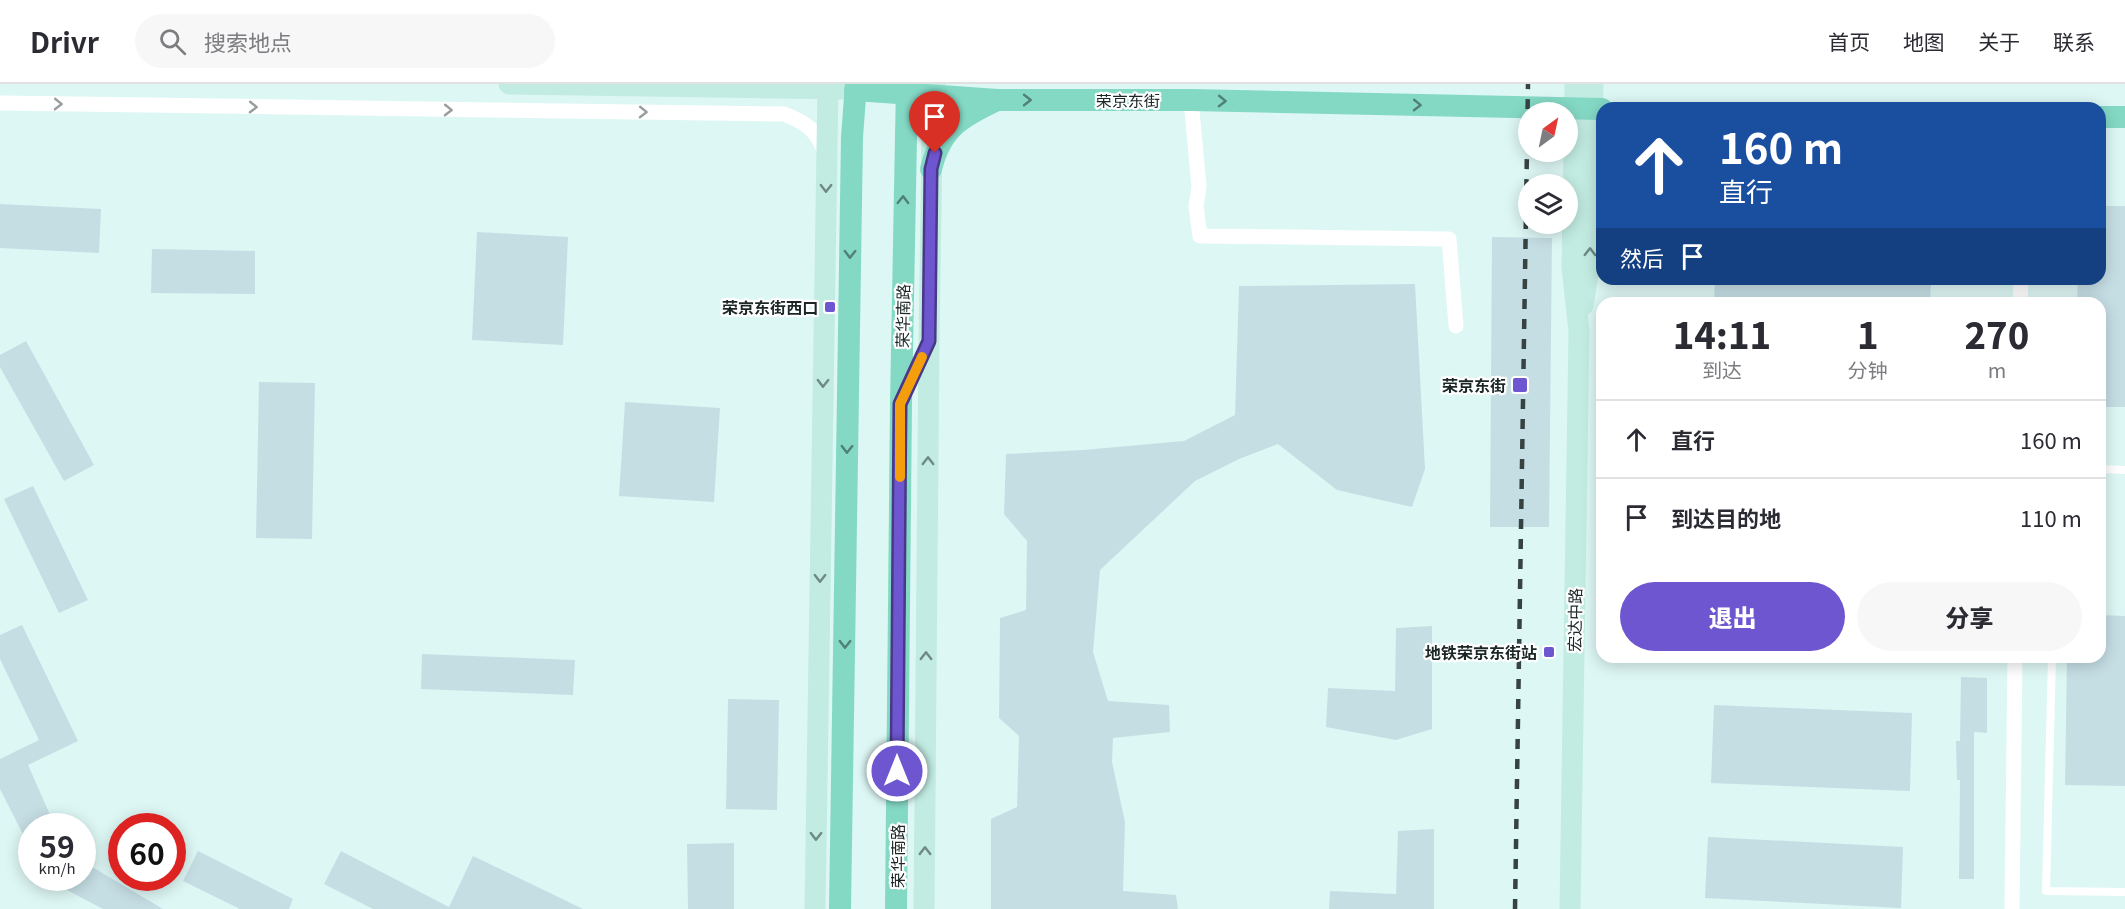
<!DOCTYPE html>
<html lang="zh">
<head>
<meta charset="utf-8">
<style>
  :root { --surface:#fff; --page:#f7f7f7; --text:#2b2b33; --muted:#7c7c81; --line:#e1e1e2; --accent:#6e56d0 }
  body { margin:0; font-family:Georgia,"Noto Sans SC",serif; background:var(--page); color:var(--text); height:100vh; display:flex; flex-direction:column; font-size:22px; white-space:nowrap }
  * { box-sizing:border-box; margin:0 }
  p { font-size:20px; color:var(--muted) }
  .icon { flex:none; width:33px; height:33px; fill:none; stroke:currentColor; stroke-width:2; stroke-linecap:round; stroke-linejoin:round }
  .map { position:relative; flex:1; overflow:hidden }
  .panel { position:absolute; left:1596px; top:213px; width:510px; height:366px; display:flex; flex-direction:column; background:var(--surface); border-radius:18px; box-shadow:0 3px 15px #0003 }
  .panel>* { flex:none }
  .banner { position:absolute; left:1596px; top:18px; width:510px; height:183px; border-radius:18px; box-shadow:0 3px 15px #0003; background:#1a4fa0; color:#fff; overflow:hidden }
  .needle { width:39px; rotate:33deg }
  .tools { position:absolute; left:1518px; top:18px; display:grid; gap:12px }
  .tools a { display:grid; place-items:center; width:60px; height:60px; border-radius:50%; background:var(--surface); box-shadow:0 3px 15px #0003; font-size:30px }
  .speed { position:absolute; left:18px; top:729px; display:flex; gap:12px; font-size:30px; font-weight:700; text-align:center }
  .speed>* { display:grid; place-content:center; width:78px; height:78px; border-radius:50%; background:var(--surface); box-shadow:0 3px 15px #0003; line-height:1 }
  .speed small { font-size:15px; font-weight:400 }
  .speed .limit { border:9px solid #d22; background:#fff; color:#111 }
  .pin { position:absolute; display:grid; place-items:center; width:51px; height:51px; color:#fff; margin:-62px -26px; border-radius:50% 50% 50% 0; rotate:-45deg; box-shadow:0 0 6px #0007 }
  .pin .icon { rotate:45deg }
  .me { position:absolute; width:66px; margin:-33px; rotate:0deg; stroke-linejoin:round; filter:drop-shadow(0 0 4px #0008) }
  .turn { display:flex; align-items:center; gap:21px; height:126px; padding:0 24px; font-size:27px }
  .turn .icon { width:78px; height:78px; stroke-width:2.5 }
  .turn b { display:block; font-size:42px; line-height:51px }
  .then { display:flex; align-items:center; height:57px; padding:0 24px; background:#0003; gap:12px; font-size:22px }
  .eta { display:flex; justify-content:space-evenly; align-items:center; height:102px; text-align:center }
  .eta b { font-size:36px; font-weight:800; line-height:42px }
  .cta { display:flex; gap:12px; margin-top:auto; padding:12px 24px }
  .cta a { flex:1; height:69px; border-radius:36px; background:var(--accent); color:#fff; font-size:24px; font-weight:800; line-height:69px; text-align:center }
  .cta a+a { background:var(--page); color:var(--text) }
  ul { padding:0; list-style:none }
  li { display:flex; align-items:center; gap:18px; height:78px; padding:0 24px; border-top:2px solid var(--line) }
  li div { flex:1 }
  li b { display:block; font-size:22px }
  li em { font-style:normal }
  header { display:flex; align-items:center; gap:36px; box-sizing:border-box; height:84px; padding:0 30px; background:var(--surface); border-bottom:2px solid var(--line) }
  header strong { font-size:28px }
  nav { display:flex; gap:33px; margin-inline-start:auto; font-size:21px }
  .search { width:420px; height:54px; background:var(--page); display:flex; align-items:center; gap:15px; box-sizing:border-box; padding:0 21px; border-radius:33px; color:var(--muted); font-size:22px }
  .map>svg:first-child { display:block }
  .building { fill:#c5dee4 }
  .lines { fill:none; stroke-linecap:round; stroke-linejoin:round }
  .lane { stroke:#fff; stroke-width:8 }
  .street { stroke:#fff; stroke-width:15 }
  .secondary { stroke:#c2ece2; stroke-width:21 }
  .primary { stroke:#84d9c5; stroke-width:22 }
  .rail { stroke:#374343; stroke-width:4.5; stroke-dasharray:10 10; stroke-linecap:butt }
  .oneway { stroke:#508076 }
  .oneway2 { stroke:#999d9d }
  .oneway3 { stroke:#6f8984 }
  .route-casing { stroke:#483887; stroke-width:15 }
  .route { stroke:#6e56d0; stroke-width:10 }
  .slow { stroke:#f59e0b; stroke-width:10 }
  .poi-dot { fill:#6e56d0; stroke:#fefefe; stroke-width:2 }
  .labels { text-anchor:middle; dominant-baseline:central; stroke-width:4.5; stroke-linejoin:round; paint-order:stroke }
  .street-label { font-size:16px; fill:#1c2626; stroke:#fefefe }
  .poi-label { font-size:16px; font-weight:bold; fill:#1c2626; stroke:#fefefe; text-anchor:end }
</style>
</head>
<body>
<header>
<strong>Drivr</strong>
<div class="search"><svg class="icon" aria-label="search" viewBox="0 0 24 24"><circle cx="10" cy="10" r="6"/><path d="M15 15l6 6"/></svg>搜索地点</div>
<nav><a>首页</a><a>地图</a><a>关于</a><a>联系</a></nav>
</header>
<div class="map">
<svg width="2125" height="825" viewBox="0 0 2125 825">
  <rect width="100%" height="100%" fill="#ddf7f5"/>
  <g class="building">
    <path d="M0,120L101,125L99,169L0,164Z"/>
    <path d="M2100,122H2125V323H2100V219H2077L2078,195H2100Z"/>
    <path d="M477,148L568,153L563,261L472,256Z"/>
    <path d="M1492,153L1552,154L1549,443H1490Z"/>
    <path d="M152,165L255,167V210L151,209Z"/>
    <path d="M1715,195H1931L1930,219H1714Z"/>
    <path d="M1415,200L1425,385L1412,423L1337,406L1278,360L1239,375L1195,397L1100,486L1093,568L1108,617L1169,621L1170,648L1113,654L1112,678L1125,738L1123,807L1176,811L1178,825H991V735L1017,723L1019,652L999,634L1000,534L1026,526L1027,457L1004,430L1006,370L1083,366L1184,357L1235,331L1239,202Z"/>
    <path d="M26,257L94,381L64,397L0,283V271Z"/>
    <path d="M259,298L315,299L312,455L256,454Z"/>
    <path d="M625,318L720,324L714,418L619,412Z"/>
    <path d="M33,402L88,516L59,529L4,415Z"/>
    <path d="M2100,531L2125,532V702L2065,701L2067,573H2100Z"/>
    <path d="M22,541L78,657L28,681L55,742H32V768L0,705V675L39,656L0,575V551Z"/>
    <path d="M1432,542V645L1396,656L1326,643L1328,604L1395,607L1396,544Z"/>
    <path d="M422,570L575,576L573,611L421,605Z"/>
    <path d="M1961,593L1987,594V649L1974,648V795H1959L1960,696H1957L1956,657H1960Z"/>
    <path d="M728,615L779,616L777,726L726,725Z"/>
    <path d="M1714,621L1912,629L1910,707L1711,699Z"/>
    <path d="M1434,745V825H1329L1330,807L1396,810L1398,747Z"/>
    <path d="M1708,753L1903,763L1901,824L1705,814Z"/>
    <path d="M734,759V825H688L687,760Z"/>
    <path d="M198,767L293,815L289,825H240L183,797Z"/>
    <path d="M341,767L449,823L473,772L583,825H373L324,800Z"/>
    <path d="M82,777L163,825H103L44,794H82Z"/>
  </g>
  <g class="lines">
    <g class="lane">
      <path d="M2100,385L2125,386"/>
      <path d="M2052,573L2046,807L2125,808"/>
    </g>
    <g class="street">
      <path d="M1191,16L1199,103L1196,122L1200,152L1449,155L1456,242"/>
      <path d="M0,19L784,30C807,39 816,46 825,68"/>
      <path d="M2020,219L2021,195"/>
      <path d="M2012,825L2015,573"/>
    </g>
    <g class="secondary">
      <path d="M509,0L841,5"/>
      <path d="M1583,221L1589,183L1593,0"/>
      <path d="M815,825L828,0"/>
      <path d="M924,825L929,257L932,54L935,0"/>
      <path d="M1570,825L1579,247L1572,183L1575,0"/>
    </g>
    <g class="primary">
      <path d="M855,6L998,16H1191L1602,25"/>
      <path d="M2100,33H2125"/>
      <path d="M931,85C941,44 961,33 997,16"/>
      <path d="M840,825L852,53L856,0"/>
      <path d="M896,825L901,320L907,0"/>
    </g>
    <path class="rail" d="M1515,825L1528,0"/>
  </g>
  <defs><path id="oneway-chevron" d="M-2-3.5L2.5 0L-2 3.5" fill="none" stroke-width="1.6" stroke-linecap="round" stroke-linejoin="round" transform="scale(1.5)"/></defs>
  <g class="oneway">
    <use href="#oneway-chevron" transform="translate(1027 16)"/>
    <use href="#oneway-chevron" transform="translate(1222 17) rotate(1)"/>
    <use href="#oneway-chevron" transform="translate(1417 21) rotate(1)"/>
    <use href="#oneway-chevron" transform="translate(903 116) rotate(-89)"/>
    <use href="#oneway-chevron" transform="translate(850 170) rotate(91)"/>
    <use href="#oneway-chevron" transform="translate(847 365) rotate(91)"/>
    <use href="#oneway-chevron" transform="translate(845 560) rotate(91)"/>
  </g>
  <g class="oneway2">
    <use href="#oneway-chevron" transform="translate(58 20) rotate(1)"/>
    <use href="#oneway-chevron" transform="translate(253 23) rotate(1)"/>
    <use href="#oneway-chevron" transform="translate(448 26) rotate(1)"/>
    <use href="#oneway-chevron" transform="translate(643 28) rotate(1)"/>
  </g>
  <g class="oneway3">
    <use href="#oneway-chevron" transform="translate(826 104) rotate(91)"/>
    <use href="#oneway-chevron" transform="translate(1590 168) rotate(-89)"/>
    <use href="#oneway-chevron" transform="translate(823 299) rotate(91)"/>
    <use href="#oneway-chevron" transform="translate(928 377) rotate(-90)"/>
    <use href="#oneway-chevron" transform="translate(820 494) rotate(91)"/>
    <use href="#oneway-chevron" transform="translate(926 572) rotate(-90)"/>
    <use href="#oneway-chevron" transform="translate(816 752) rotate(91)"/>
    <use href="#oneway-chevron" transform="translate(925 767) rotate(-90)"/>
  </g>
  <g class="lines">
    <g class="route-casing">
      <path id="route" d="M897,687L900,320L929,257L931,85L935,69"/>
    </g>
    <use href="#route" class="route"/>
    <path class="slow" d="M900,393V320L922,273"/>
  </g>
  <g class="poi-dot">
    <rect x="824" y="217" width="12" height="12" rx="3"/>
    <rect x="1512" y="293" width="16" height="16" rx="3"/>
    <rect x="1543" y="562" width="12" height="12" rx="3"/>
  </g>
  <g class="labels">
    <g class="street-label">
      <text x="1128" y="16">荣京东街</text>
      <text transform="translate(902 232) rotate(-89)">荣华南路</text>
      <text transform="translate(1574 536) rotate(-89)">宏达中路</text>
      <text transform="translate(897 772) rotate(-90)">荣华南路</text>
    </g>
    <g class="poi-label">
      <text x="818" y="223">荣京东街西口</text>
      <text x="1506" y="301">荣京东街</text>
      <text x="1537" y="568">地铁荣京东街站</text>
    </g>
  </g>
</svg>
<div class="tools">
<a><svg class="needle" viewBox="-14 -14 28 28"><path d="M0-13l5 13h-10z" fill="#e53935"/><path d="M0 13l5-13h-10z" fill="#7c7c81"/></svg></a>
<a><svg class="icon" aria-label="layers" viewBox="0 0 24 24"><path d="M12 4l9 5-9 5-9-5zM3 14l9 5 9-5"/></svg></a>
</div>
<div class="speed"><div>59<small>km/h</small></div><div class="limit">60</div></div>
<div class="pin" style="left:935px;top:69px;background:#d93025"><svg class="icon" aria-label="arrive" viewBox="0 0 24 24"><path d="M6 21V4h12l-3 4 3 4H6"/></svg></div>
<svg class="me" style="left:897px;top:687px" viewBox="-20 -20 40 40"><circle r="17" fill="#6e56d0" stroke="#fff" stroke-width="3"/><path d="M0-11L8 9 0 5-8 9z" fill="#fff"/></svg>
<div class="banner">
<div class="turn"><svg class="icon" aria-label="ahead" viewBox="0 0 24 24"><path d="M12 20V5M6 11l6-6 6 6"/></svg><div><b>160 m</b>直行</div></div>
<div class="then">然后<svg class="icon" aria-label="arrive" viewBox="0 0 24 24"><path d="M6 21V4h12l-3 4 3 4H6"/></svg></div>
</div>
<section class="panel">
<div class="eta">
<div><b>14:11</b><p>到达</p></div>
<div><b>1</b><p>分钟</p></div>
<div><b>270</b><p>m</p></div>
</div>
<ul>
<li><svg class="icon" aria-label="ahead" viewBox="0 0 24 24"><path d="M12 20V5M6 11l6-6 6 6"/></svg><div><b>直行</b></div><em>160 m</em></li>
<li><svg class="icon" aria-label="arrive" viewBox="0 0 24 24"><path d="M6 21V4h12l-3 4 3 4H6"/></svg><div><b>到达目的地</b></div><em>110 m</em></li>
</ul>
<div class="cta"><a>退出</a><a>分享</a></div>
</section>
</div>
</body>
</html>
